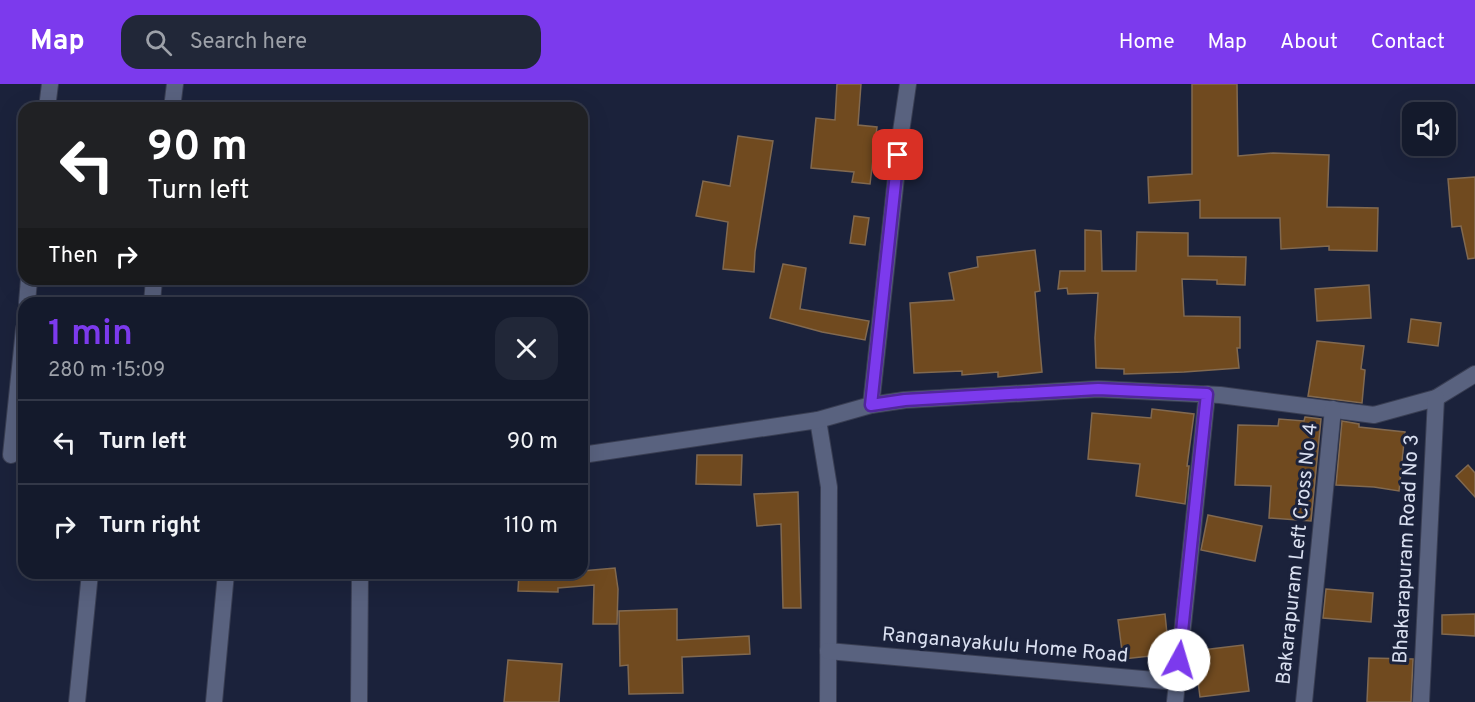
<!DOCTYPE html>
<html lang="en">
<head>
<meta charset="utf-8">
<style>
  :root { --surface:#141a2c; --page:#212738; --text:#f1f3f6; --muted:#9da1a9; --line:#333848; --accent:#7c3aed }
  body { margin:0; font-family:Overpass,sans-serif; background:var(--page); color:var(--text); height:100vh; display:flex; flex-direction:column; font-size:22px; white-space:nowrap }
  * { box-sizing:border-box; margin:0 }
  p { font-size:20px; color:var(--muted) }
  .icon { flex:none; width:33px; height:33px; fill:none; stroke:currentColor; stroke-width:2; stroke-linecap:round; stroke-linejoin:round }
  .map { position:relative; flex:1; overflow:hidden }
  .details { position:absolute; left:18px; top:213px; width:570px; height:282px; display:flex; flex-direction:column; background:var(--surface); border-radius:18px; box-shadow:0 6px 24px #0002,0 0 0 2px var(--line) }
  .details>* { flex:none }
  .banner { position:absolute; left:18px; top:18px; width:570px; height:183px; border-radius:18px; box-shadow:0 6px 24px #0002,0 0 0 2px var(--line); background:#202124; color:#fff; overflow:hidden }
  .tools { position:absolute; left:1402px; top:18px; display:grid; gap:12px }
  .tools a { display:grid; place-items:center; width:54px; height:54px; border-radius:12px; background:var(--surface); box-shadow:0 6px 24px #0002,0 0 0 2px var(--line); font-size:30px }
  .pin { position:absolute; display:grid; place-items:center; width:51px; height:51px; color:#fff; margin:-26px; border-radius:12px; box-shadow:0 3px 9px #0006 }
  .me { position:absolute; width:66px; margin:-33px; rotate:6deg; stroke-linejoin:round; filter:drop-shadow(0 0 4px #0008) }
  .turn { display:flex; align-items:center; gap:21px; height:126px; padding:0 30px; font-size:27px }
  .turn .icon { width:78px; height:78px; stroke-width:2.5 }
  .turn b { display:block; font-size:42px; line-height:51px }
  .then { display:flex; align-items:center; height:57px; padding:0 30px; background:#0003; gap:12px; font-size:22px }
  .round { display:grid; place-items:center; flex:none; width:63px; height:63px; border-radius:18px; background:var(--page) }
  .headline { display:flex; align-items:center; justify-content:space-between; height:102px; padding:0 30px }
  h1 { font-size:36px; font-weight:600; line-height:45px; color:var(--accent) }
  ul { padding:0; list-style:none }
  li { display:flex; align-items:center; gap:18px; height:84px; padding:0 30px; border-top:2px solid var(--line) }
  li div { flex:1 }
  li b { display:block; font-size:22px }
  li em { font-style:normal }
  header { display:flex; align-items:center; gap:36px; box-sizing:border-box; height:84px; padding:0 30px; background:var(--accent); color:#fff }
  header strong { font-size:28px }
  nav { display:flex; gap:33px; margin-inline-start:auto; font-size:21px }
  .search { width:420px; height:54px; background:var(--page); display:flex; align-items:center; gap:15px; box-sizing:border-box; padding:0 21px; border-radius:18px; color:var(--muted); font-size:22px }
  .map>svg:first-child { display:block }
  .building { fill:#704a1f; stroke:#816950; stroke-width:1.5 }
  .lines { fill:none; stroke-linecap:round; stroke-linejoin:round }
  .minor-casing { stroke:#393e53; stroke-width:18 }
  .minor { stroke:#59627f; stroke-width:16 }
  .route-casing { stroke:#51269a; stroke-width:15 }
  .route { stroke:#7c3aed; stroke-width:10 }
  .labels { text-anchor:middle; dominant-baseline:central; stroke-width:6; stroke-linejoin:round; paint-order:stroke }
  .street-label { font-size:20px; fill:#dae0f1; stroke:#1b223b }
</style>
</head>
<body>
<header>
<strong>Map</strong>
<div class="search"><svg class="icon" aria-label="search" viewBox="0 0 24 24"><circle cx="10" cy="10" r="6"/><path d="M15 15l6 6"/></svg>Search here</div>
<nav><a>Home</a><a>Map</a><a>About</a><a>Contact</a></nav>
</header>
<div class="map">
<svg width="1475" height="618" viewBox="0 0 1475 618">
  <rect width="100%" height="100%" fill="#1b223b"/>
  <g class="building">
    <path d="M837,0H861L858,41L877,43L870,100L852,98L854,88L811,84L816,34L835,36Z"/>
    <path d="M1192,0H1237L1238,72L1273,69L1329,71L1327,123L1378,124L1377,167L1329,166V162L1281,165L1280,134H1200V116L1149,119L1148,93L1192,90Z"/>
    <path d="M738,52L773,57L755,168L754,188L723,185L728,138L696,132L703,97L730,102Z"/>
    <path d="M1475,93V174L1468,175L1461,142L1452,143L1448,95Z"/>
    <path d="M854,132L869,134L865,161L850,159Z"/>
    <path d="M1085,146L1101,147L1102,187H1136L1137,148L1188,149V172L1246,173L1245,201L1217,200V196L1182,195L1184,232L1240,233V264H1237L1239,284L1184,288L1124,290V285L1096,284L1095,254L1098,209L1068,210L1067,204L1058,205L1060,187H1085Z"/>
    <path d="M1035,166L1040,207L1035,208L1042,288L998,293V288L962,291V287L914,289L910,219L954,216L949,189L978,183L977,173Z"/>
    <path d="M783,180L806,184L800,225L869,237L865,256L822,248L770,234Z"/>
    <path d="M1369,201L1371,234L1317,237L1315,205Z"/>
    <path d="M1411,235L1441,239L1438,262L1408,258Z"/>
    <path d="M1317,257L1364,262L1361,285L1365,286L1362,319L1308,312Z"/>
    <path d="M1152,325L1194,330L1187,382H1189L1185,420L1136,412L1140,380L1088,375L1092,329L1151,334Z"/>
    <path d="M1305,333L1321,335L1311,437L1269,434L1271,402L1235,401L1238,341L1278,342L1279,335L1304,337Z"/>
    <path d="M1342,337L1359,340V343L1405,348L1399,407L1374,403L1336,401Z"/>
    <path d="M697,371H742L741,401L696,400Z"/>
    <path d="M1468,381L1475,389V413L1456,392Z"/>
    <path d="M798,408L801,524H783L781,440L757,442L754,410Z"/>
    <path d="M1208,431L1262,442L1255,477L1201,466Z"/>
    <path d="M615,484L618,505L617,540H593L594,501L558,504V508L518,507L519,489H582V487Z"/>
    <path d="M1326,505L1373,509L1371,538L1323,534Z"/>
    <path d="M677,525V556L749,552L750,570L682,573L683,609L629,610L628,581L620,582L619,527Z"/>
    <path d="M1165,530L1169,570L1123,575L1118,536Z"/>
    <path d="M1475,530V552L1442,550V531Z"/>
    <path d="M1243,561L1249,607L1200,613L1194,567Z"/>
    <path d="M1369,574L1413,575L1411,618H1367Z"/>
    <path d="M508,576L562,580L559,618H504Z"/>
  </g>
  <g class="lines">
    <g class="minor-casing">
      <g id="minor">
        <path d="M47,24L50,0"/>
        <path d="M172,24L175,0"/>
        <path d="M27,219L29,195"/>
        <path d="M152,219L154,195"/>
        <path d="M871,321L901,48L908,0"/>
        <path d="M818,336L829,403L828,618"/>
        <path d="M11,371L24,245"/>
        <path d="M582,371L818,336L871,321L905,316L1098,305L1220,311L1374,331L1436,314L1475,290"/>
        <path d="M828,567L1177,598"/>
        <path d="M77,618L90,489"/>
        <path d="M214,618L226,489"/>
        <path d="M359,618L360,489"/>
        <path d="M1175,618L1207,310"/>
        <path d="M1304,618L1333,325"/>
        <path d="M1421,618L1436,314"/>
      </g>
    </g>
    <use href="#minor" class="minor"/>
  </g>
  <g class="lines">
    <g class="route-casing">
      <path id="route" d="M898,71L871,321L905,316L1098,305L1207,310L1179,576"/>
    </g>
    <use href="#route" class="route"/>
  </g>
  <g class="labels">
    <g class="street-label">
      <text transform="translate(1407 465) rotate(-87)">Bhakarapuram Road No 3</text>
      <text transform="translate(1298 470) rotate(-84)">Bakarapuram Left Cross No 4</text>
      <text transform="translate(1005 562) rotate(5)">Ranganayakulu Home Road</text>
    </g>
  </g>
</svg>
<div class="tools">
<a><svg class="icon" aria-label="sound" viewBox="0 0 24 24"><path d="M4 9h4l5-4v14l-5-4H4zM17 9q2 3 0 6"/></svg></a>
</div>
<div class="pin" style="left:898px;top:71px;background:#d93025"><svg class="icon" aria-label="arrive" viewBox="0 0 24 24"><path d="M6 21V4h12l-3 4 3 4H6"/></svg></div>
<svg class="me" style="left:1179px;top:576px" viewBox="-20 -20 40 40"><circle r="19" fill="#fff"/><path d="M0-13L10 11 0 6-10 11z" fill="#7c3aed"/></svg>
<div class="banner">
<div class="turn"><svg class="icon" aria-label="left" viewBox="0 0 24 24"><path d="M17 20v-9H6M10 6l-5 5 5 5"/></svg><div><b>90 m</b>Turn left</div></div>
<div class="then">Then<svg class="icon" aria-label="right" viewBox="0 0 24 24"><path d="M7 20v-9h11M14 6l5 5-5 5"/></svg></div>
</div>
<section class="details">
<div class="headline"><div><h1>1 min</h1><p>280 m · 15:09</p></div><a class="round"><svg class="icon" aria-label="close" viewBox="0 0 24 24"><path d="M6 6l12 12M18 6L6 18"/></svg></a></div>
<ul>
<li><svg class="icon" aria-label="left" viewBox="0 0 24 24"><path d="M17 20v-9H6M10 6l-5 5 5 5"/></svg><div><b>Turn left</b></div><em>90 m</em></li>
<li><svg class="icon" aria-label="right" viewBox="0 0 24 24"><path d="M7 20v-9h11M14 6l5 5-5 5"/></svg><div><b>Turn right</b></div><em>110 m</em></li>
</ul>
</section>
</div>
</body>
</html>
